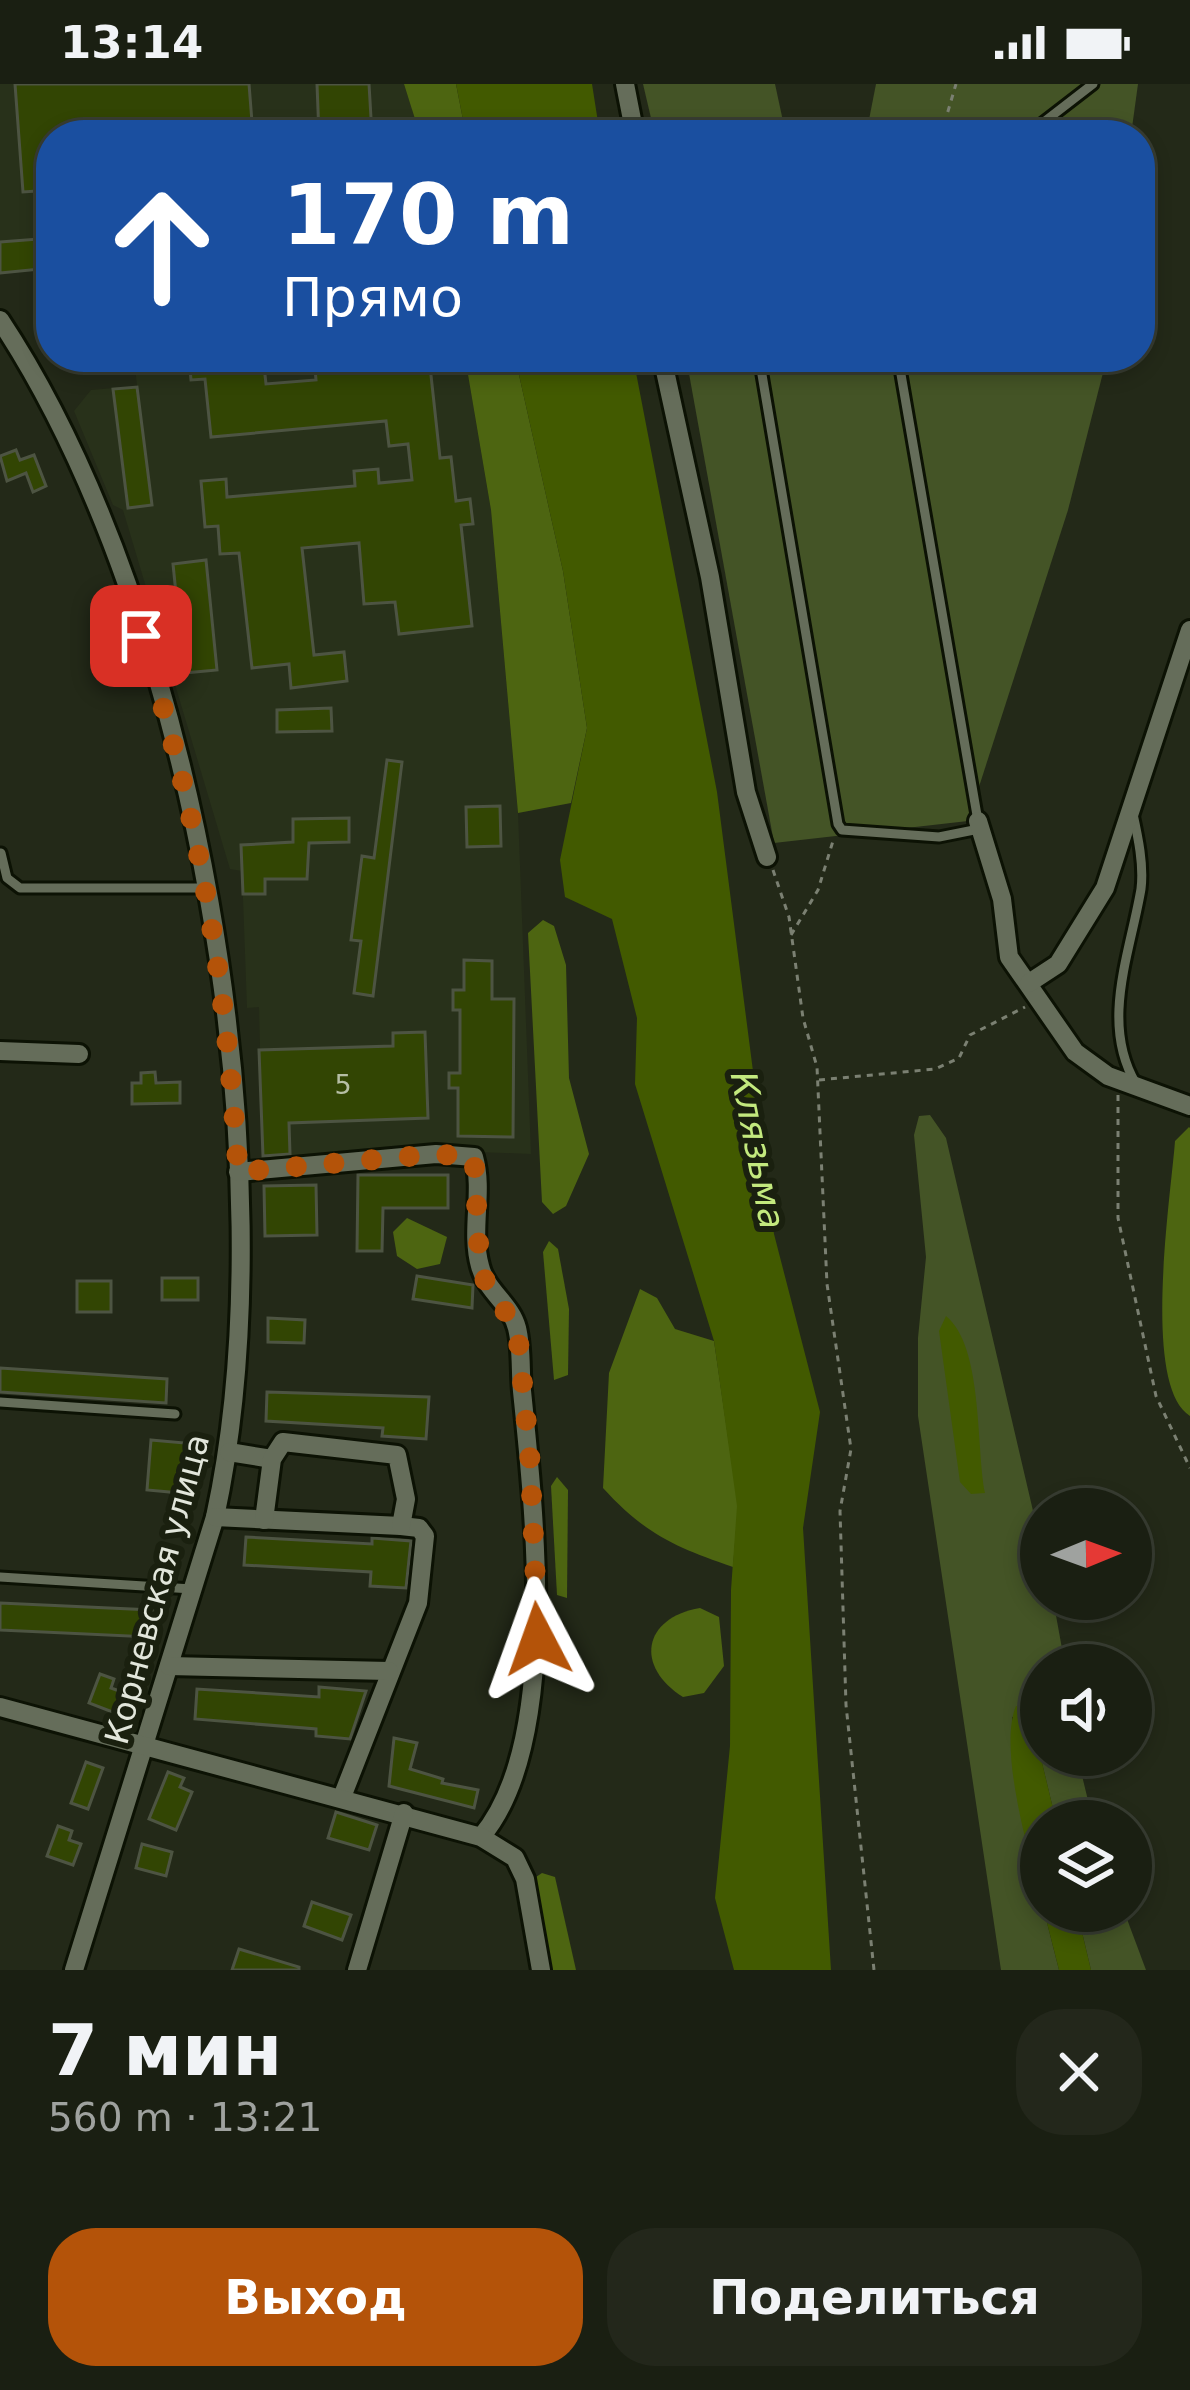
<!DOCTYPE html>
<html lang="ru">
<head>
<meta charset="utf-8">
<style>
  :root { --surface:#1a1f12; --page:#23271b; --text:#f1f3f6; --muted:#9fa29f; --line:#383d32; --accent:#b45309 }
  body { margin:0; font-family:"DejaVu Sans",sans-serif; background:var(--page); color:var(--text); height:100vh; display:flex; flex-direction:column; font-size:45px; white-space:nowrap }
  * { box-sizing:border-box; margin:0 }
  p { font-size:39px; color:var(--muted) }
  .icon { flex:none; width:66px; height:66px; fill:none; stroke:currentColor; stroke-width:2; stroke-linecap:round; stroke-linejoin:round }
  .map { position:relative; height:1886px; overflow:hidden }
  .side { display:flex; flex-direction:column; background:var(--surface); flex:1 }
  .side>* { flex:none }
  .top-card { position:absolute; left:36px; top:36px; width:1119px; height:252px; border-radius:48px; box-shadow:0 6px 18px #0003,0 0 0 3px var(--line); background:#1a4fa0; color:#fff; overflow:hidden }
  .needle { width:78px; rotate:89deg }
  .controls { position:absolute; left:1020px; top:1404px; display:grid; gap:24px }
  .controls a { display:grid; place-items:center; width:132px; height:132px; border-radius:50%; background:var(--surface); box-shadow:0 6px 18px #0003,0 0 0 3px var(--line); font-size:60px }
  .pin { position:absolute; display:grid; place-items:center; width:102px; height:102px; color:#fff; margin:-51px; border-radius:24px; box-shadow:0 6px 18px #0006 }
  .me { position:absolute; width:132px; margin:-66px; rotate:356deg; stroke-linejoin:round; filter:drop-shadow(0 0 9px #0008) }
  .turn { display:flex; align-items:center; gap:42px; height:252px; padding:0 48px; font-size:54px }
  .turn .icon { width:156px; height:156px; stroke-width:2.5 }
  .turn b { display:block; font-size:84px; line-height:102px }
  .round { display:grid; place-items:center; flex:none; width:126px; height:126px; border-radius:48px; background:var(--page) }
  .overview { display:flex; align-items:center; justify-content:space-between; height:204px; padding:0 48px }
  h1 { font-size:72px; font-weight:700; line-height:90px }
  .cta { display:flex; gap:24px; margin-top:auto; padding:24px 48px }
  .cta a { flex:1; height:138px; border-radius:48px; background:var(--accent); color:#fff; font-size:48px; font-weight:700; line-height:138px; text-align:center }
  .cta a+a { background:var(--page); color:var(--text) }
  .status { display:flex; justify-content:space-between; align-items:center; height:84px; padding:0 60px; background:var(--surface); direction:ltr }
  .status svg { height:33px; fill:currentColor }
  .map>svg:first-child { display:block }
  .built { fill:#28311a }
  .green { fill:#445426 }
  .forest { fill:#4d6511 }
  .water { fill:#425a00 }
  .building { fill:#324503; stroke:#4d5442; stroke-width:3 }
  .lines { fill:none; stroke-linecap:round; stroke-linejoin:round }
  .lane-casing { stroke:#0c1204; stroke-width:15 }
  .street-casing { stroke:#0c1204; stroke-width:24 }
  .path { stroke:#7b8072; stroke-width:3; stroke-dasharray:6 6; stroke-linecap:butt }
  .lane { stroke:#656d5a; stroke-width:9 }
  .street { stroke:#656d5a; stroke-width:18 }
  .route { stroke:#b45309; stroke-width:21; stroke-dasharray:0 37.8 }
  .labels { text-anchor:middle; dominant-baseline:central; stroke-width:12; stroke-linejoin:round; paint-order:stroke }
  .number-label { font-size:27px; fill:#b6bea5 }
  .street-label { font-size:33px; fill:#e2e6db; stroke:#1a200f }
  .water-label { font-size:36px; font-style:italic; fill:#c3e97e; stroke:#1a200f }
</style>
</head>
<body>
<div class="status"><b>13:14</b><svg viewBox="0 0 49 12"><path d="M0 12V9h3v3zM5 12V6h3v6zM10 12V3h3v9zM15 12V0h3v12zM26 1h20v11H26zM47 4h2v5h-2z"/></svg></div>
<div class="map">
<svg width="1190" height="1886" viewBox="0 0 1190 1886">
  <rect width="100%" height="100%" fill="#232918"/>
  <g class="built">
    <path d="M0,0H404L420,51H51V154L0,158Z"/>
    <path d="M134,273H465L491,426L518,729L531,1070L403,1065L263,1080L259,923L247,924L242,787L230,785L123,426L113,421L74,327L91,306L137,302Z"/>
  </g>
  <g class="green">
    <path d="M643,0H775L786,51H655Z"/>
    <path d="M876,0H1138L1131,51H866Z"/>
    <path d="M686,273H1107L1068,426L968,737L774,759Z"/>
    <path d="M930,1031L946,1054L1041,1461V1515H1053L1065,1581H1041V1671H1077L1093,1737H1056L1030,1629L1012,1633C1017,1721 1038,1803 1059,1886H1001L918,1332V1254L926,1173L914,1051L919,1032Z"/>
    <path d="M1077,1827H1124L1146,1886H1091Z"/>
  </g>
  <g class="forest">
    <path d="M404,0H456L466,51H420Z"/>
    <path d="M465,273H515L563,487L587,644L571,719L518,729L491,426Z"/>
    <path d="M543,836L554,842L566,881L569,994L589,1070L566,1122L553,1130L542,1118L528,849Z"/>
    <path d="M1189,1043L1190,1044V1332C1141,1302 1171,1112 1175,1057Z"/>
    <path d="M407,1134L447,1153L440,1180L417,1185L397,1172L393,1148Z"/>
    <path d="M549,1157L558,1165L569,1225L568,1291L554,1296L543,1168Z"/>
    <path d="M640,1205L657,1214L675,1245L714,1257L738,1422L733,1483C675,1463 645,1450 603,1404L609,1289Z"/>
    <path d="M557,1393L568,1406L567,1514L557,1511L551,1402Z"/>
    <path d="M700,1524L719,1533L724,1582L704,1609L683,1613C635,1583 642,1534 700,1524Z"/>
    <path d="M542,1789L555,1793L576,1886H552L533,1795Z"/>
  </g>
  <g class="water">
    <path d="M456,0H592L600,51H466Z"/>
    <path d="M515,273H633L717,708L774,1150L820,1328L803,1444L831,1886H734L715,1814L730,1662L731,1506L737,1422L714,1257L635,1000L637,934L612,835L565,813L560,776L587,644L563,487Z"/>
    <path d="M946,1232C983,1262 976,1361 985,1409L971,1410L960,1398L939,1247Z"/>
    <path d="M1016,1622L1030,1628L1056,1737H1041V1815C1029,1769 998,1665 1016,1622Z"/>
    <path d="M1044,1827H1077L1091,1886H1059Z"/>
  </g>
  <g class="building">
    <path d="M15,0H249L253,51H51V106L23,108Z"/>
    <path d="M317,0H369L372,51H319Z"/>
    <path d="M51,154V184L0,189V158Z"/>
    <path d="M263,273L266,300L316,296L314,273H429L440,374L451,373L456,417L470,415L473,440L461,441L472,542L399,550L395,518L364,520L359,459L302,464L314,571L344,568L347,597L291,604L289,580L252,584L239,469L220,470L218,442L205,443L201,397L226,395L227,413L355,402L354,387L378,385L379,399L412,396L408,360L389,362L386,337L211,353L205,295L191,296L189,274Z"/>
    <path d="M137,303L152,421L128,424L113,305Z"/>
    <path d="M16,366L20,376L34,371L46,402L33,408L26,389L7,397L0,372Z"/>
    <path d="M206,476L217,586L184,589L173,480Z"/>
    <path d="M331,624L332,647L277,648V626Z"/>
    <path d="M387,676L402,678L373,912L354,909L361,857L351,856L362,772L374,774Z"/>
    <path d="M500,722L501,762L467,763L466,723Z"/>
    <path d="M349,734V758L309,759L307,795H265V810H243L241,761L293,758V735Z"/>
    <path d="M464,876L492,877V915H514L513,1053L458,1052V1004H449V989H460V926H453V906H464Z"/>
    <path d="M425,948L428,1034L289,1039L290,1070L263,1072L259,966L393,962V949Z"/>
    <path d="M155,988L156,999L180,998V1019L132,1020V999H141V989Z"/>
    <path d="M358,1091H448V1124H383L382,1167H357Z"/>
    <path d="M316,1101L317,1151L265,1152L264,1102Z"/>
    <path d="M417,1192L473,1201L472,1224L413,1215Z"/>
    <rect x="162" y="1194" width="36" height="22"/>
    <rect x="77" y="1197" width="34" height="31"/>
    <path d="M268,1234L305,1236L304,1259L268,1258Z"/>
    <path d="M0,1284L167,1295L166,1319L0,1308Z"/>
    <path d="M267,1308L429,1313L426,1355L382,1352L383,1344L266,1337Z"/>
    <path d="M151,1356L185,1359L181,1409L147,1406Z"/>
    <path d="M246,1453L372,1460V1454L411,1457L406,1504L370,1502L371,1488L244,1481Z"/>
    <path d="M0,1519L152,1526L150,1553L0,1546Z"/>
    <path d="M100,1590L114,1595L111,1604L122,1608L115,1629L89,1619Z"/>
    <path d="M319,1603L366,1607L350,1655L316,1652V1645L195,1635L197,1605L319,1613Z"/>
    <path d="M394,1654L417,1659L410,1685L443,1695L442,1699L478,1706L474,1724L389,1702Z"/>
    <path d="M86,1678L103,1684L88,1725L71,1719Z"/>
    <path d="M168,1688L184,1694L180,1703L192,1708L176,1746L149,1735Z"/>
    <path d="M336,1728L377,1741L369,1766L328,1754Z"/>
    <path d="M58,1742L72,1747L69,1756L81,1760L73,1781L47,1772Z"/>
    <path d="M142,1760L172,1768L166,1792L136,1784Z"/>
    <path d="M312,1818L351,1831L342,1856L304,1842Z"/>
    <path d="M239,1865L299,1883V1886H232Z"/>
  </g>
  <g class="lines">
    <g class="lane-casing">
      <g id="lane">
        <path d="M1027,51L1093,0"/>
        <path d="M759,273L838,740L842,746L939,753L979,745"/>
        <path d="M898,273L978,737"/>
        <path d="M1133,730C1138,753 1144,781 1141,805C1130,870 1100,939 1136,1000"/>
        <path d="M1,769L7,794L20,804H206"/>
        <path d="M0,1318L175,1330"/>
        <path d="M0,1493L192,1505"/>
      </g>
    </g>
    <g class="street-casing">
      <g id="street">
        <path d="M625,0L635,51"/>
        <path d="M0,236C196,532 290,1088 215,1433L74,1886"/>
        <path d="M662,273L710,493L746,708L767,773"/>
        <path d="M978,737L1002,815L1009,873L1075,968L1108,992L1190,1022"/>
        <path d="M1029,899L1058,880L1105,804L1190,546"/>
        <path d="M0,967L79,970"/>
        <path d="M238,1088L436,1070L474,1073C484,1108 470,1146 480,1182C486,1207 511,1220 517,1244C522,1264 520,1287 522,1307C534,1425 561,1659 481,1753"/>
        <path d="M229,1368L272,1375"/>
        <path d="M215,1433L401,1442L419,1444L425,1452L418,1519L342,1713"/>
        <path d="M264,1436L272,1375L283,1358L397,1371L406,1415L401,1442"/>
        <path d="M169,1582L389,1587"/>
        <path d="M0,1623L481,1753L515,1774L525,1795L541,1886"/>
        <path d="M357,1886L404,1729"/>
      </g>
    </g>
    <g class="path">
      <path d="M941,51L956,0"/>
      <path d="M773,786L789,833L803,934L817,983L827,1200L851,1365L840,1427L846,1621L874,1886"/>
      <path d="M791,851L818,806L833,757"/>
      <path d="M819,996L935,985L959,974L970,951L1025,923"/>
      <path d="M1118,1011V1134L1156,1312L1190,1384"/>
    </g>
    <use href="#lane" class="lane"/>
    <use href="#street" class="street"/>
  </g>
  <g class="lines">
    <path class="route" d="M141,552C199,726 227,905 238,1088L436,1070L474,1073L480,1184L491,1210L517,1242L530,1375L538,1555"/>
  </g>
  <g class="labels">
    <g class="number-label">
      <text x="343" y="1000">5</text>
    </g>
    <g class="street-label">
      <text transform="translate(157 1505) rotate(-75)">Корневская улица</text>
    </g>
    <g class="water-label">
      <text transform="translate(758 1066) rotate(79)">Клязьма</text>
    </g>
  </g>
</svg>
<div class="controls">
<a><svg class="needle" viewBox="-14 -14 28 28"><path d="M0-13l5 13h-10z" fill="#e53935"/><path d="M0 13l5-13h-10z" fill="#9fa29f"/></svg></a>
<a><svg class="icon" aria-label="sound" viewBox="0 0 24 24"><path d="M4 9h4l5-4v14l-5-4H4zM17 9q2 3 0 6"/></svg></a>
<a><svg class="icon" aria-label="layers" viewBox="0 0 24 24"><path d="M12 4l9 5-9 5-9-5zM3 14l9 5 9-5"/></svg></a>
</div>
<div class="pin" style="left:141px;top:552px;background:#d93025"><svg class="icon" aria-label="arrive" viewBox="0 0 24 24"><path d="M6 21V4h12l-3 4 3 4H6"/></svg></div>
<svg class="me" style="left:538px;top:1555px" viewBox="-20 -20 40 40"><path d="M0-17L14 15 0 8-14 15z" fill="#b45309" stroke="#fff" stroke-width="4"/></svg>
<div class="top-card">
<div class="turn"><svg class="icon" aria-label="ahead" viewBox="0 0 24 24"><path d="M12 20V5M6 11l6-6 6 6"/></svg><div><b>170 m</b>Прямо</div></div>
</div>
</div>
<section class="side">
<div class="overview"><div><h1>7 мин</h1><p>560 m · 13:21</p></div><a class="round"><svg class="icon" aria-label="close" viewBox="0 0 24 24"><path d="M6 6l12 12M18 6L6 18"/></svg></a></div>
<div class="cta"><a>Выход</a><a>Поделиться</a></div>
</section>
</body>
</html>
